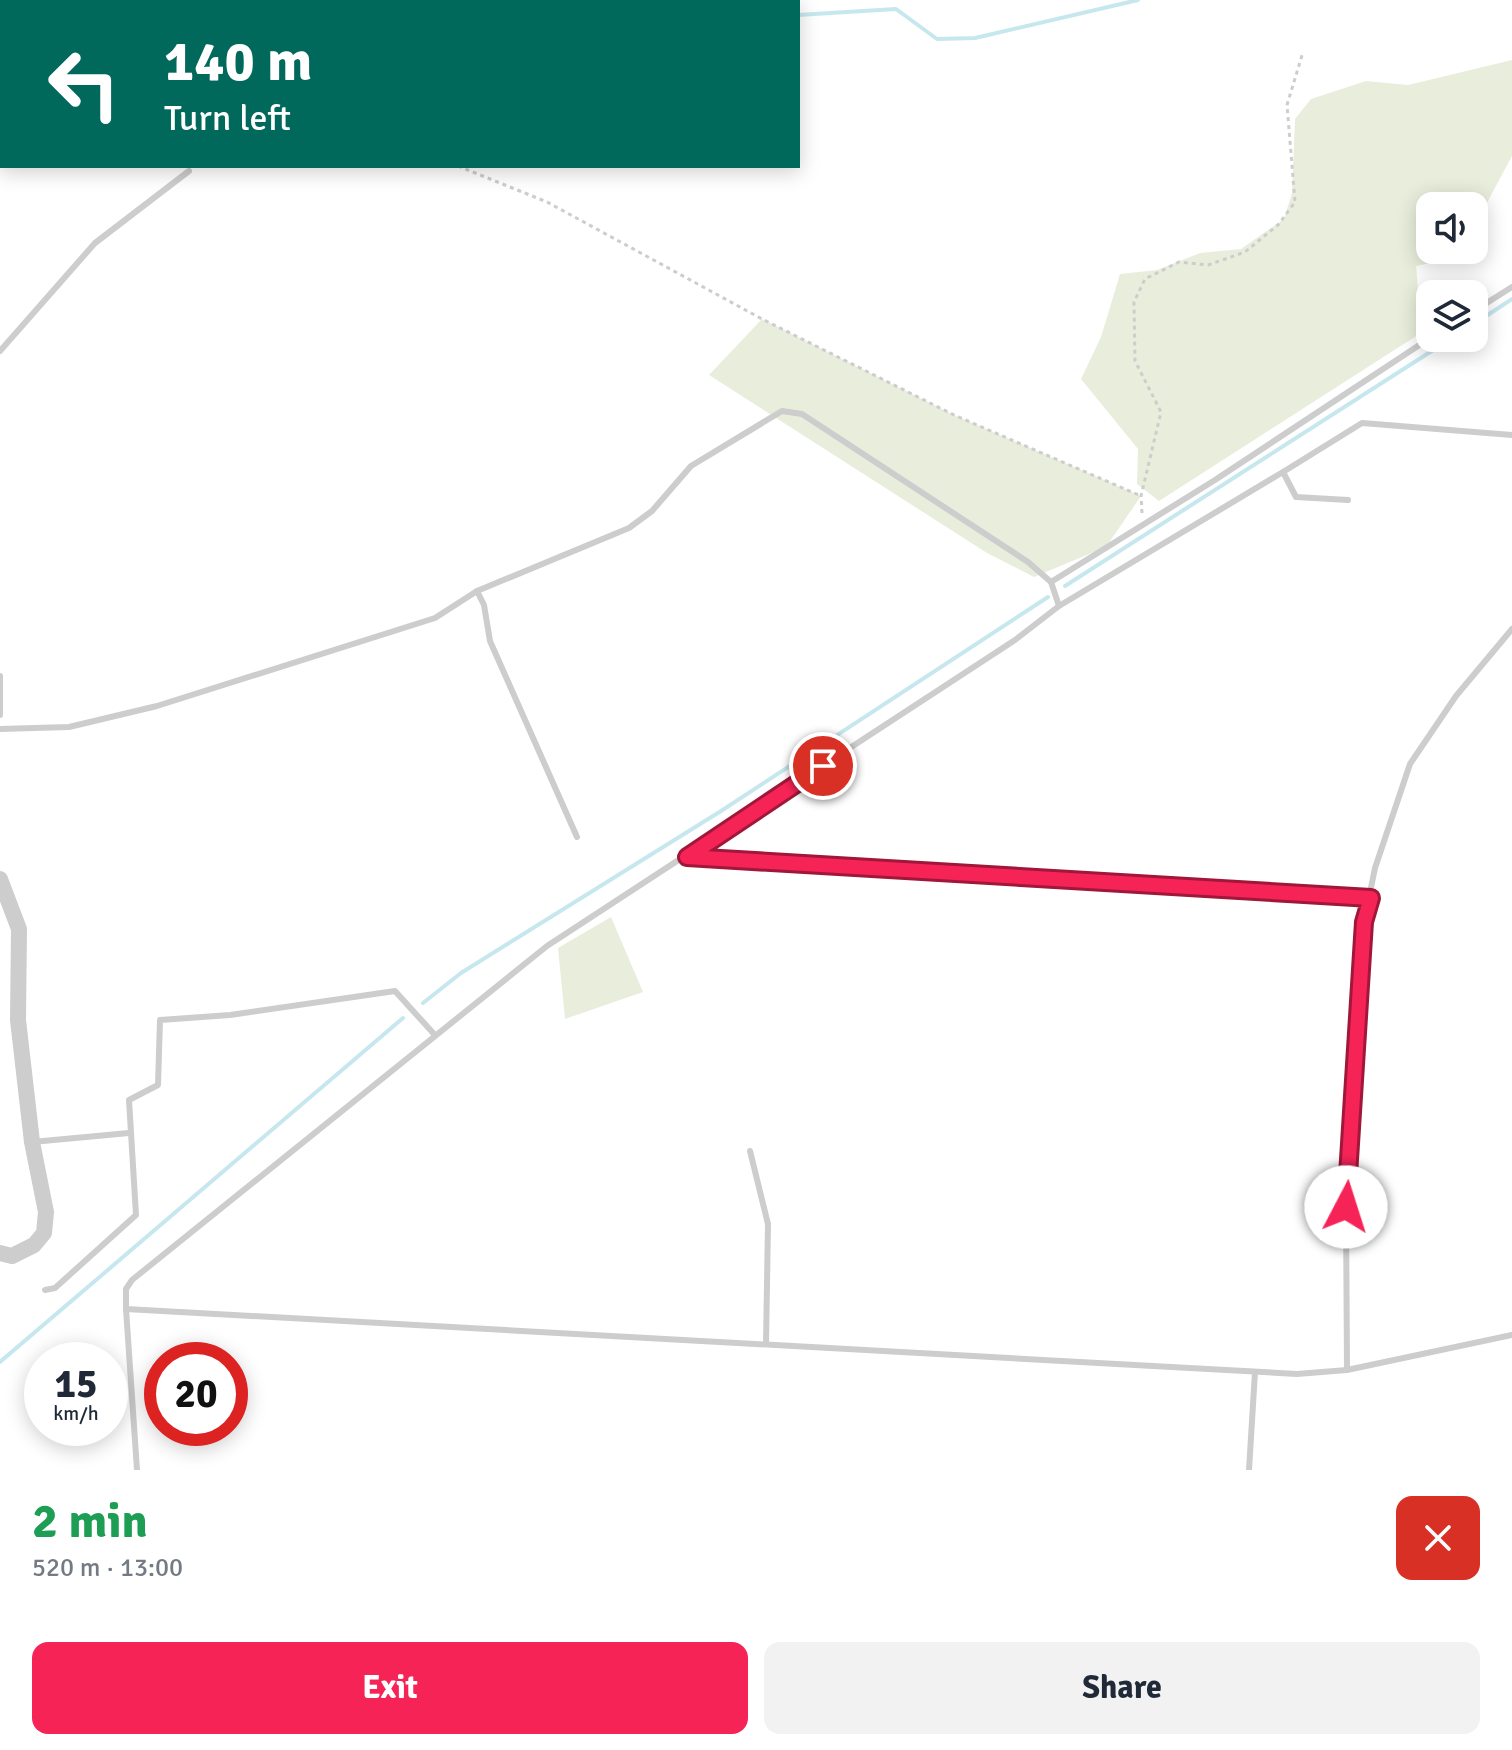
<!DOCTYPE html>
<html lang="en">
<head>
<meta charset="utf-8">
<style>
  :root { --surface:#fff; --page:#f2f2f3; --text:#1f2937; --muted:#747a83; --accent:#f62357 }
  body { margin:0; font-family:Signika,sans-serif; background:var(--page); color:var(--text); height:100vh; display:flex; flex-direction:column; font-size:30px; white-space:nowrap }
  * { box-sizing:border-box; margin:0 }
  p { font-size:26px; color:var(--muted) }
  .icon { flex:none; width:44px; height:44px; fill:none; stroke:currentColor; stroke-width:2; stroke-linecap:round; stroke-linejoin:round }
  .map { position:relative; height:1470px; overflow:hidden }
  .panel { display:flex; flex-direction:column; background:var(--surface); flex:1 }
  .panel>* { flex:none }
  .top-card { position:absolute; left:0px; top:0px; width:800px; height:168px; box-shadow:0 4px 20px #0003; background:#00695c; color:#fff; overflow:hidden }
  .tools { position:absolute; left:1416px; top:192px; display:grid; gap:16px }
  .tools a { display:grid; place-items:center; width:72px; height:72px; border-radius:16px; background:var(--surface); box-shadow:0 4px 20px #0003; font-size:40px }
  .speed { position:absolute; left:24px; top:1342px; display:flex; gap:16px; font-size:40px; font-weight:700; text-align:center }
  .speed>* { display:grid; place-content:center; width:104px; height:104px; border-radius:50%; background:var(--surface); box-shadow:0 4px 20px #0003; line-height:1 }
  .speed small { font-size:20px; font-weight:400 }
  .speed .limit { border:12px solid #d22; background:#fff; color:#111 }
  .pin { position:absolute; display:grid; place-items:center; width:68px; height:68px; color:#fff; margin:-34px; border:4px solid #fff; border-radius:50%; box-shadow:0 2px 8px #0007 }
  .me { position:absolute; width:88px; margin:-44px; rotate:5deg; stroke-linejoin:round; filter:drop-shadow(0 0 6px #0008) }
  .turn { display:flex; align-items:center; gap:28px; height:168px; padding:0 32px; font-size:36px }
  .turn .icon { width:104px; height:104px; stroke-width:2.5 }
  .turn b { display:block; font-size:56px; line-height:68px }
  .round { display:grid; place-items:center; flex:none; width:84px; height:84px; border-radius:16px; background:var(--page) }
  .overview { display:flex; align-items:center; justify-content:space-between; height:136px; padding:0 32px }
  h1 { font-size:48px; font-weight:700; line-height:60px; color:#1e9e55 }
  .button { display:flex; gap:16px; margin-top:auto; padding:16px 32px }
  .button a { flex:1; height:92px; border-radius:16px; background:var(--accent); color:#fff; font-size:32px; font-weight:700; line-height:92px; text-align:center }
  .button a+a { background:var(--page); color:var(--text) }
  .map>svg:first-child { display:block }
  .green { fill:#e9eedc }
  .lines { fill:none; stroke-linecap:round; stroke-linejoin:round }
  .stream { stroke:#c7e7ef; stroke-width:4 }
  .path { stroke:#cdcdcd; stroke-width:3; stroke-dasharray:4 4; stroke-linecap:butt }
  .service { stroke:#cdcdcd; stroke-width:6 }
  .tertiary { stroke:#cdcdcd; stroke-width:16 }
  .route-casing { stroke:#a01739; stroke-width:20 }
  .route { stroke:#f62357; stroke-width:14 }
</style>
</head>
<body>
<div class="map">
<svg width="1512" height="1470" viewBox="0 0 1512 1470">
  <rect width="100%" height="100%" fill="#fff"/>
  <g class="green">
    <path d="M1512,60V156L1481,214L1474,221V206H1430V250H1443L1430,263L1416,266L1414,236L1421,333L1159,501L1137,484L1138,449L1081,379L1101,337L1120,274L1157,270L1200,253L1241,249L1284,219L1292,193L1295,119L1311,99L1366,81L1408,85Z"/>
    <path d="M762,319L954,415L1141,496L1106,547L1034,577L987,553L709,375Z"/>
    <path d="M611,917L643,992L565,1019L558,948Z"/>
  </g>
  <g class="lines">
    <g class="stream">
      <path d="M617,0L620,2"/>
      <path d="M798,15L896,9L937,39L975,38L1138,0"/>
      <path d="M1474,324L1512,299"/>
      <path d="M1065,586L1452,338"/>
      <path d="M423,1003L461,973L721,811L1048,597"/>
      <path d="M0,1362L403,1018"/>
    </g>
    <g class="path">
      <path d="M280,2L286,0"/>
      <path d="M458,166L547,202L762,319L954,415L1141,496"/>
      <path d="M1142,513L1141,496L1161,412L1135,361L1134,302L1145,279L1179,262L1208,265L1245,252L1279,224L1295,202L1287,105L1303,52"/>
    </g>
    <g class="service">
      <path d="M1474,311L1512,287"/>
      <path d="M0,351L95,243L189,171"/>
      <path d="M1348,500L1296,497L1283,472L1362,423L1512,435"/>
      <path d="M1051,582L1215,480L1430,338"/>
      <path d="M0,676V715"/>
      <path d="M0,729L69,727L157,706L435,618L477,591"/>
      <path d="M577,837L490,641L484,605L477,591L629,528L652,511L691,466L782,411L802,414L1028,562L1051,582L1059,606"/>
      <path d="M688,857L1371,898"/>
      <path d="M32,1142L129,1133"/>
      <path d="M750,1151L768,1224L766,1344"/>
      <path d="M45,1290L55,1288L136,1215L129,1100L158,1085L160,1020L230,1015L395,991L434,1034"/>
      <path d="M126,1309L1297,1374L1347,1370L1512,1335"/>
      <path d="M1347,1370L1346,1207L1364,922L1375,868L1410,764L1456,696L1512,629"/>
      <path d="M137,1470L126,1309V1289L132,1280L547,946L1015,640L1059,606L1283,472"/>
      <path d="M1249,1470L1255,1372"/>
    </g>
    <path class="tertiary" d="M0,879L19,929L18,1020L32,1142L46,1212L44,1233L34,1245L12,1256L0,1253"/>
  </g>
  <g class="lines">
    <g class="route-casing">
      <path id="route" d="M823,766L687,857L1371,898L1364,922L1346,1207"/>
    </g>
    <use href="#route" class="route"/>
  </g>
</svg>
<div class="tools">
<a><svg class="icon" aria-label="sound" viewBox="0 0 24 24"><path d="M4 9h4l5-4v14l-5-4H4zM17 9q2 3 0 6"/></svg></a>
<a><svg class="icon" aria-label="layers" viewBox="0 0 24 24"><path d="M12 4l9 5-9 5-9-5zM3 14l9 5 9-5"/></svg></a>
</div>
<div class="speed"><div>15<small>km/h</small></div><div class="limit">20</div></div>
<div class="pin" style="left:823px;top:766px;background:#d93025"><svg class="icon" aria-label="arrive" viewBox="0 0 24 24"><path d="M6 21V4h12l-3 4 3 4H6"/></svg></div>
<svg class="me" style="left:1346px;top:1207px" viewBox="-20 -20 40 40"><circle r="19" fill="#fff"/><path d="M0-13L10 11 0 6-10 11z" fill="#f62357"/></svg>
<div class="top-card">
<div class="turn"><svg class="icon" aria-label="left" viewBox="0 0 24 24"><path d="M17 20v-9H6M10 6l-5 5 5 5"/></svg><div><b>140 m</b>Turn left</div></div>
</div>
</div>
<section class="panel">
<div class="overview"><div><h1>2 min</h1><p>520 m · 13:00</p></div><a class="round" style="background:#d93025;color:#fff"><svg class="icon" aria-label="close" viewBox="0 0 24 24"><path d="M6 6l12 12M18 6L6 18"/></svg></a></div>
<div class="button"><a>Exit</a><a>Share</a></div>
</section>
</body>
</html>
